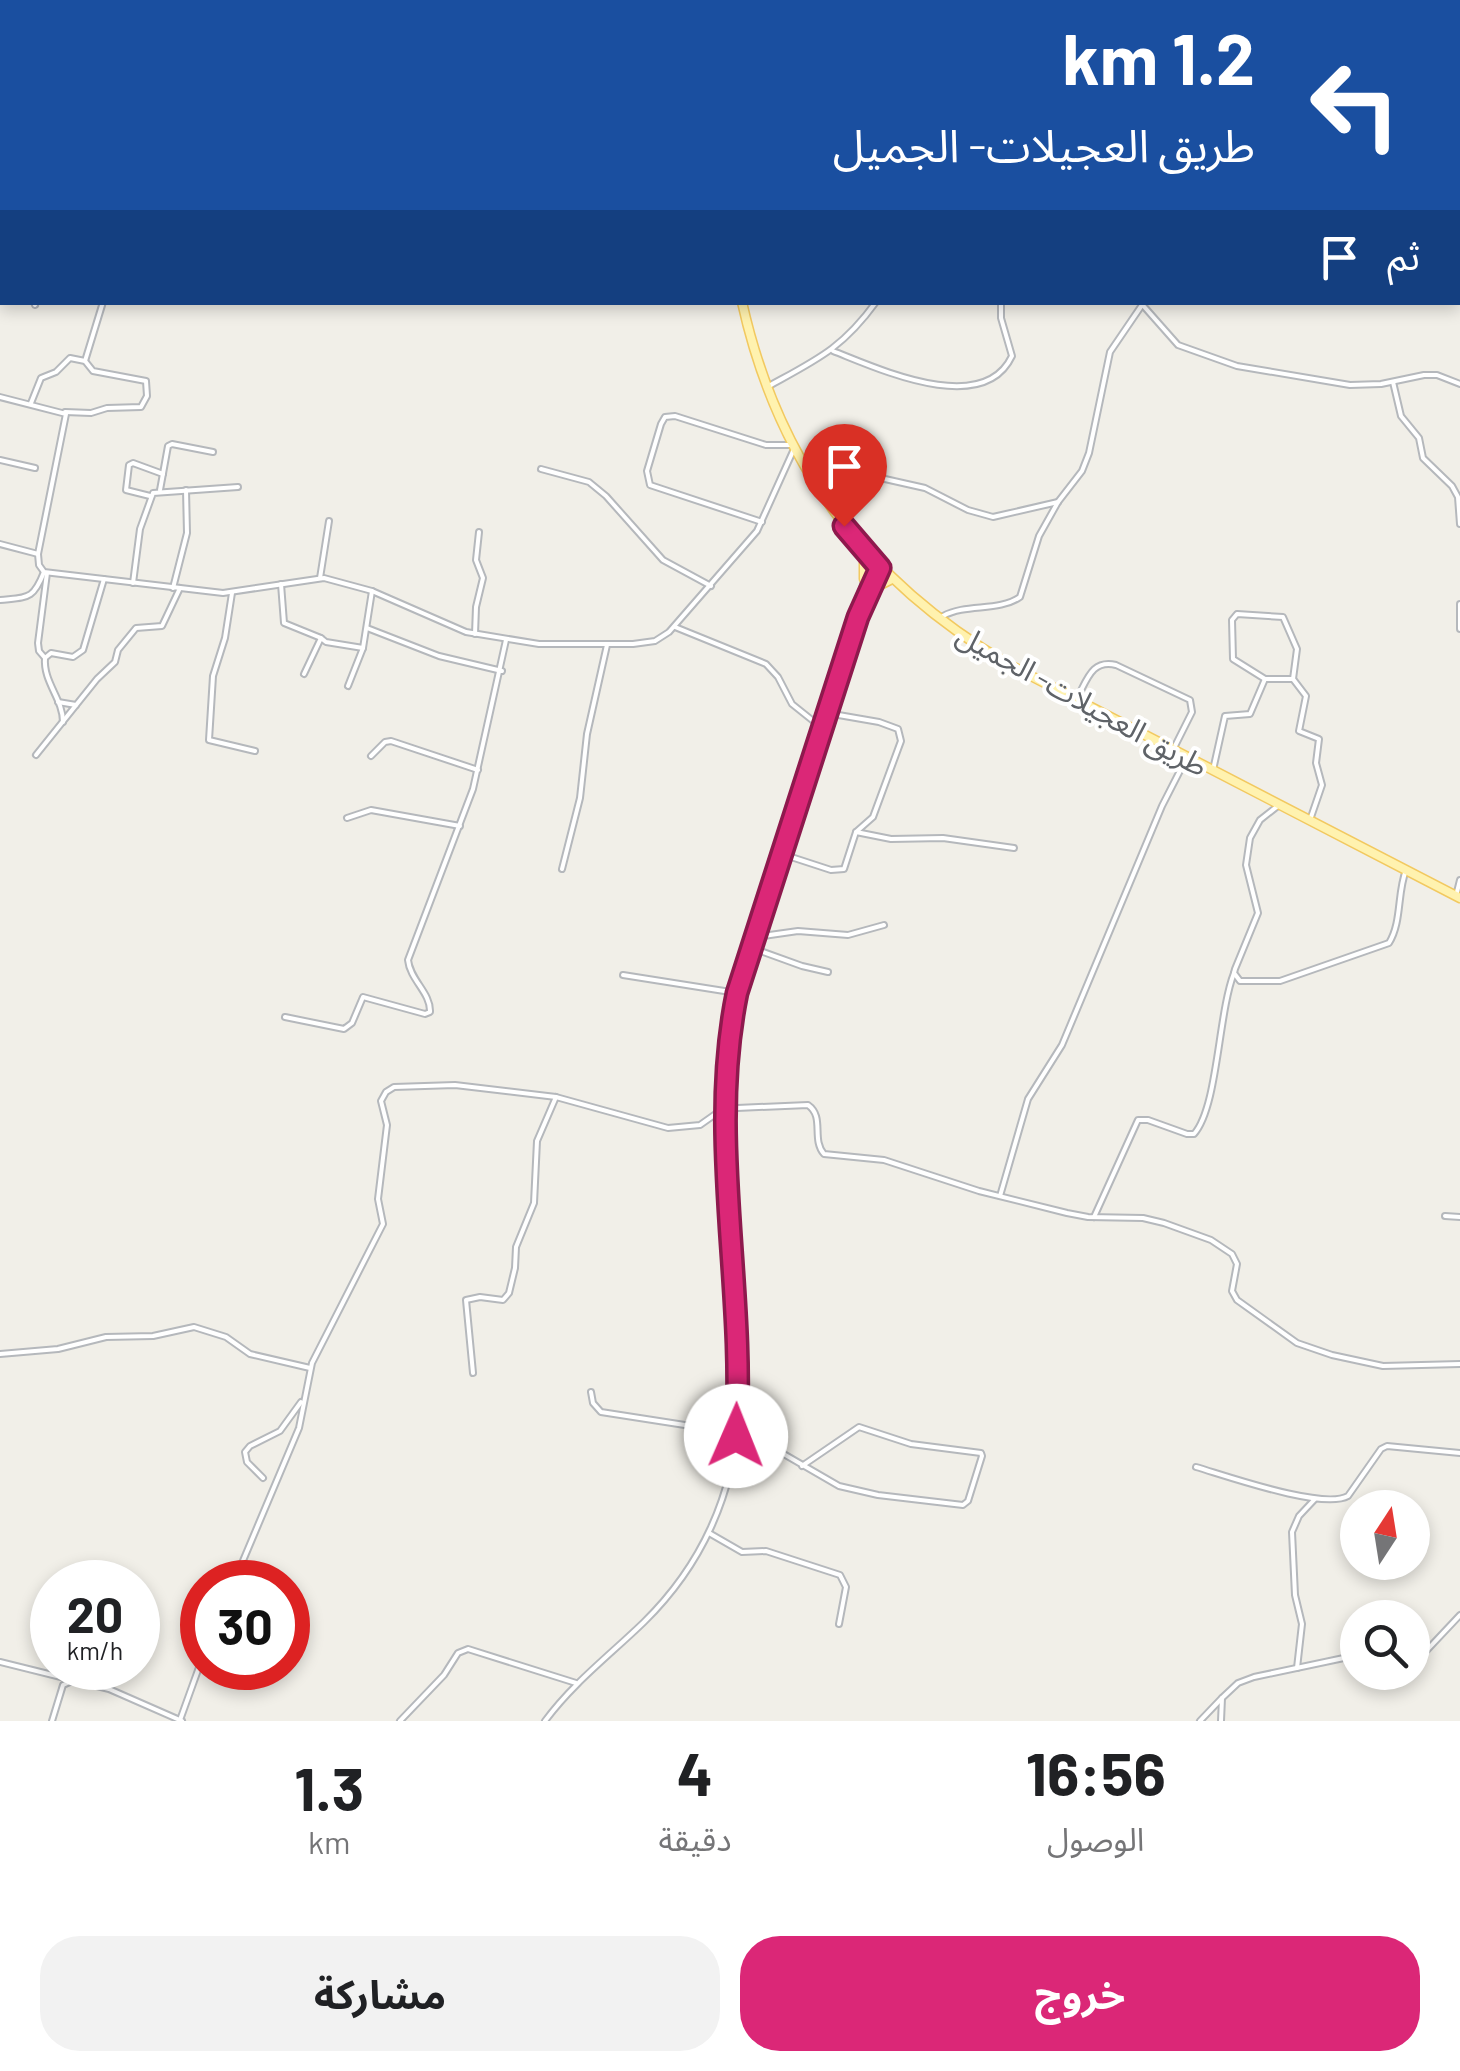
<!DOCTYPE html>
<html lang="ar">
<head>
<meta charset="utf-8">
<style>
  :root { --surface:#fff; --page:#f2f2f2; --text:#202124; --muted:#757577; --accent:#db2777 }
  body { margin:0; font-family:Barlow,"Noto Sans Arabic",sans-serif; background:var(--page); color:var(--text); direction:rtl; height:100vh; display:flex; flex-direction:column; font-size:38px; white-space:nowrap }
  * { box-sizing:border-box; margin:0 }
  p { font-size:32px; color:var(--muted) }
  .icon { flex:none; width:55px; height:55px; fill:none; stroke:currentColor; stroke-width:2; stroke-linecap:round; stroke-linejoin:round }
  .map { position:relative; height:1721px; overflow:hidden; direction:ltr }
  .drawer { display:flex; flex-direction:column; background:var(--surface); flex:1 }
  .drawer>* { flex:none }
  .top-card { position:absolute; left:0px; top:0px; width:1460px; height:305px; box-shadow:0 5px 15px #0003; direction:rtl; background:#1a4fa0; color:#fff; overflow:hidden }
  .needle { width:65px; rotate:12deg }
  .tools { position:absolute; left:1340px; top:1490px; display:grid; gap:20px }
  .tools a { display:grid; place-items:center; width:90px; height:90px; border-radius:50%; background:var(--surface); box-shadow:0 5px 15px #0003; font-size:50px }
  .speed { position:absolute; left:30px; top:1560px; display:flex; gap:20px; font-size:50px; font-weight:700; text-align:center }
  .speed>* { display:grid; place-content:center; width:130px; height:130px; border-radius:50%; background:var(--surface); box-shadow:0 5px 15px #0003; line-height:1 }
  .speed small { font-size:25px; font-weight:400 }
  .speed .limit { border:15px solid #d22; background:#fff; color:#111 }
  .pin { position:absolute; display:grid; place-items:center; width:85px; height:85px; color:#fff; margin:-102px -42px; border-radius:50% 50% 50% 0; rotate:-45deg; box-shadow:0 0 10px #0007 }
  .pin .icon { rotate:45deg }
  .me { position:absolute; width:110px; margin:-55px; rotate:1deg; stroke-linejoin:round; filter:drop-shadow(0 0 8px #0008) }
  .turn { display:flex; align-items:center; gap:35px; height:210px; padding:0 40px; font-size:45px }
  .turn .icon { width:130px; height:130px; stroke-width:2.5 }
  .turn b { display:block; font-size:70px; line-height:85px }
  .then { display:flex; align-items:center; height:95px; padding:0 40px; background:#0003; gap:20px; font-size:38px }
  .eta { display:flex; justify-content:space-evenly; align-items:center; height:170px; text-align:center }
  .eta b { font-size:60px; font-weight:700; line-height:70px }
  .cta { display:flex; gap:20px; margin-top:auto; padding:20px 40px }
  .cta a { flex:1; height:115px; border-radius:40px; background:var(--accent); color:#fff; font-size:40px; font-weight:700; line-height:115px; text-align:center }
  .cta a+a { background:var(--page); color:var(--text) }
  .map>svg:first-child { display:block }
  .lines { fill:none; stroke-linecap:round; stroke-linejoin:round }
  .minor-casing { stroke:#b5b8bc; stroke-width:8 }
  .primary-casing { stroke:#f2c960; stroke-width:11 }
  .minor { stroke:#fff; stroke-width:4 }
  .primary { stroke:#fff2af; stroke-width:8 }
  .route-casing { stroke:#8e194d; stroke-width:25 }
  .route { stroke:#db2777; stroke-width:18 }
  .labels { text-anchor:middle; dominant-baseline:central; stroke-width:8; stroke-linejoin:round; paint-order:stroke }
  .street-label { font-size:30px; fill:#5f6368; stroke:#fff }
</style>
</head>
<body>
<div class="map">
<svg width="1460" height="1721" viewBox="0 0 1460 1721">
  <rect width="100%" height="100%" fill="#f1efe8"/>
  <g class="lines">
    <g class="minor-casing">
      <g id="minor">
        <path d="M156,0L157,2"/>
        <path d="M189,0L192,2"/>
        <path d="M477,0V2"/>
        <path d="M564,2V0"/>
        <path d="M1160,2L1161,0"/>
        <path d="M1304,2V0"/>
        <path d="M1429,2L1430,0"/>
        <path d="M1458,256L1460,259"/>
        <path d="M0,294L2,291"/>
        <path d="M34,302L35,305"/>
        <path d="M1140,302L1178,345L1237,366L1350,385L1381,384L1424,375H1437L1460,384"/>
        <path d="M833,351C877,368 983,418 1012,356L1001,318V302"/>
        <path d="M85,361L103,302"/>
        <path d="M1393,382L1401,416L1419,438L1423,458L1452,486L1458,497L1460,524"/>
        <path d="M767,387C816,360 842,349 876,302"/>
        <path d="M0,397L66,414L38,554L39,565L44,572L223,593L324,578L372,591L466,632L539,644H633L655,641L669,632L757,531L794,449"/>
        <path d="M31,403L41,378L56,372L70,358L85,361L93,371L146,381L147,396L141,407L107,408L91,413L65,412"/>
        <path d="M0,460L35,468"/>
        <path d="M805,461L925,488L968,510L993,517L1058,502"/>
        <path d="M541,469L589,482L606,496L663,560L711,586"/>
        <path d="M160,490L168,446L172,444L213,452"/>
        <path d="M150,496L126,490L129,465L133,463L163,474"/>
        <path d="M762,522L650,485L647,471L661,424L665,417L675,416L766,445H791"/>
        <path d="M0,544L38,554"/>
        <path d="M320,578L329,521"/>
        <path d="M133,583L140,529L153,493L238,487"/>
        <path d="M281,584L284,623L321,638"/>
        <path d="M173,588L187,533L186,490"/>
        <path d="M232,593L225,638L213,676L209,740L255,751"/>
        <path d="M0,600C28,597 33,600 44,572"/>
        <path d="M1460,604V629"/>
        <path d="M858,614L864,579L876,564"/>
        <path d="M943,616C967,603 998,612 1020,597L1039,536L1058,502L1082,471L1089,453L1110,352L1142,305"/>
        <path d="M675,627L766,664L778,677L792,704L822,728"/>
        <path d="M367,628L439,656L502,671"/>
        <path d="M475,634L476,607L483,578L476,560L479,532"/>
        <path d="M45,658L39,651L38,643L47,573"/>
        <path d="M304,674L321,638L326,642L363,648"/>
        <path d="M1265,679L1233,659L1232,620L1237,614L1283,617L1297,649L1293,679"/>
        <path d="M348,686L363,648L372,591"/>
        <path d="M1076,700C1087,681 1091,659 1116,665L1190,700L1192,712L1174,748"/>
        <path d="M58,702L76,705"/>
        <path d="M63,722C63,699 43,682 45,658L51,653L73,657L83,650L104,579"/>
        <path d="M36,755L97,679L115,662L118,650L136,628L162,626L180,588"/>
        <path d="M371,756L385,742L391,741L478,770"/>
        <path d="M1213,770L1225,716L1250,714L1265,679H1293L1306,696L1299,731L1319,739L1316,763L1322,785L1310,820"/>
        <path d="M1279,805L1260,820L1250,838L1246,865L1258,913L1235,969L1234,973L1240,981H1280L1389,943C1402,922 1397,893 1406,870"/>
        <path d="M347,818L371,810L460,826"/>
        <path d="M856,832L891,839L943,838L1014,848"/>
        <path d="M782,854L831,870L844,869L856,832L873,817L901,741L898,729L879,722L827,713"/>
        <path d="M562,869L580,798L587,734L607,645"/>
        <path d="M1456,896L1460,880"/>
        <path d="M756,937L798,931L848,935L884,925"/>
        <path d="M752,948L802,966L828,972"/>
        <path d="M623,975L737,993"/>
        <path d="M285,1017L344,1029L352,1023L363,997L425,1014L430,1012C431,993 410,980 408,960L473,789L506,640"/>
        <path d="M1000,1196L1028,1099L1062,1045L1162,806L1187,757"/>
        <path d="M1445,1216L1460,1217"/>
        <path d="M1094,1217L1138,1120H1148L1187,1134H1194C1218,1107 1218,1014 1234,973"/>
        <path d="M0,1354L58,1349L106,1337L153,1336L194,1327L226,1337L250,1354L310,1368"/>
        <path d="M473,1373L466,1300L480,1297L503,1300L509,1293L515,1268L516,1247L534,1203L537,1141L556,1097"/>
        <path d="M591,1392L593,1403L601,1412L717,1430L737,1427L839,1486L878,1495L963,1505L968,1501L982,1456L981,1453L911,1444L859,1427L802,1466"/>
        <path d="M1196,1467C1227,1476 1323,1510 1348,1496L1381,1449L1387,1446L1460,1453"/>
        <path d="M263,1478L247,1462L245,1452L250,1446L280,1431L301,1402"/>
        <path d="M709,1533L742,1552L766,1551L840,1575L846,1587L839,1624"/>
        <path d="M234,1582L299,1428L312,1363L383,1224L378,1199L387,1125L381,1101L386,1092L394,1087L455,1085L556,1097L668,1128L700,1125L717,1113L737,1108L808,1105C825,1117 811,1139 824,1154L884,1160L979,1191L1067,1213L1088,1217L1143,1218L1164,1223L1211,1240L1232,1254L1237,1264L1232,1291L1237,1300L1297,1343L1332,1355L1383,1366L1460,1364"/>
        <path d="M0,1662L109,1689L182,1721"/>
        <path d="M1412,1666L1460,1615"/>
        <path d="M1297,1668L1302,1624L1295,1595L1292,1532L1299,1516L1315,1499"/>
        <path d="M180,1720L202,1659"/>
        <path d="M52,1721L63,1685L72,1681"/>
        <path d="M400,1721L444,1675L458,1653L468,1649L576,1683"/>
        <path d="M545,1721C573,1683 610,1655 644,1622C701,1566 734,1495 738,1415C738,1275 708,1131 737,993L858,617L880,568"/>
        <path d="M1200,1721L1222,1698"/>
        <path d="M1221,1721L1222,1698L1238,1683L1254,1677L1358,1655"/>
      </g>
    </g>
    <g class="primary-casing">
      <g id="primary">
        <path d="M731,0V2"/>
        <path d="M742,302C778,464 866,581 1008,664L1460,898"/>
        <path d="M864,579V550"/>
        <path d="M870,590L892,579"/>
      </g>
    </g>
    <use href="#minor" class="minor"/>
    <use href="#primary" class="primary"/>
  </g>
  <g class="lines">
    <g class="route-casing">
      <path id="route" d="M736,1436C746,1288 707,1139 737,993L858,617L880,568L844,526"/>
    </g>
    <use href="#route" class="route"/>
  </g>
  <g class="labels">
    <g class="street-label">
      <text transform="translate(1083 699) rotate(29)">طريق العجيلات- الجميل</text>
    </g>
  </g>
</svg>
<div class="tools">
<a><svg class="needle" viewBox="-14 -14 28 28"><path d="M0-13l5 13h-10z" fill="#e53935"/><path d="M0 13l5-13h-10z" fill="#757577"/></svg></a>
<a><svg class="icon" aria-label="search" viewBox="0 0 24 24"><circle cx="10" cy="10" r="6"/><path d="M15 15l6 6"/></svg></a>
</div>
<div class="speed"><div>20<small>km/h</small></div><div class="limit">30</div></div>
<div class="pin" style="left:844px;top:526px;background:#d93025"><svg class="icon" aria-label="arrive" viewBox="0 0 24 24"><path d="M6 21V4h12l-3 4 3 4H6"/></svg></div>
<svg class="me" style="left:736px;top:1436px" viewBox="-20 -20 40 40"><circle r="19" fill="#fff"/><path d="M0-13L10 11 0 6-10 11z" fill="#db2777"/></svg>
<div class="top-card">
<div class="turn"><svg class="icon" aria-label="left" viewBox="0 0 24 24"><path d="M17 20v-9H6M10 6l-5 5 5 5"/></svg><div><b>1.2 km</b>طريق العجيلات- الجميل</div></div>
<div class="then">ثم<svg class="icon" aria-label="arrive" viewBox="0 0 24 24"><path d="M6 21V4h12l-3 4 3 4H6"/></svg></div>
</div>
</div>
<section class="drawer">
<div class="eta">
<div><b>16:56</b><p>الوصول</p></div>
<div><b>4</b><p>دقيقة</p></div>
<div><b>1.3</b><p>km</p></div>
</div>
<div class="cta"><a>خروج</a><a>مشاركة</a></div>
</section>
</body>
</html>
